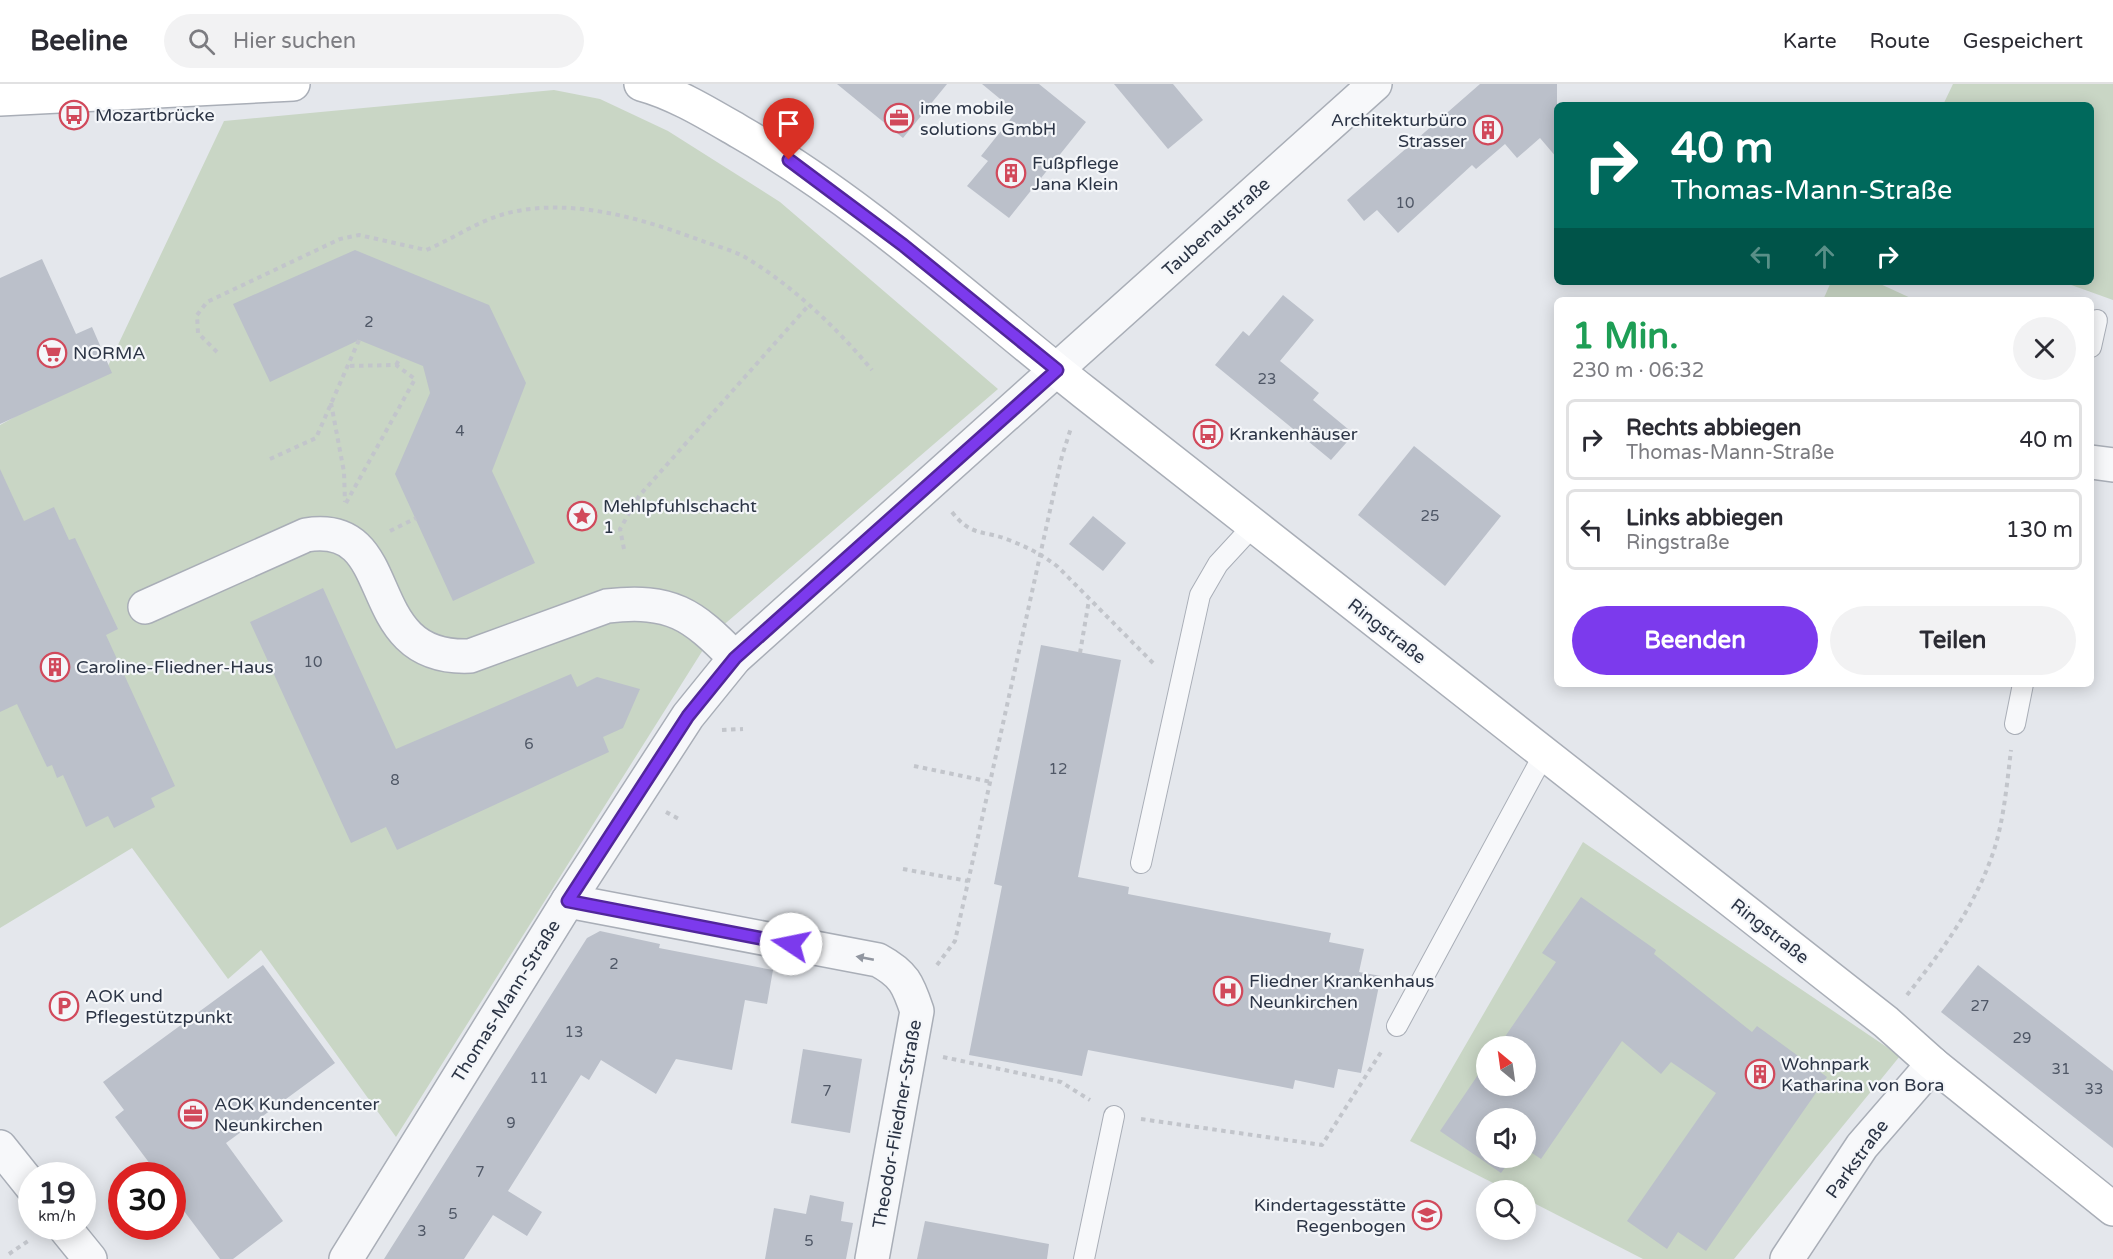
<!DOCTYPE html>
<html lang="de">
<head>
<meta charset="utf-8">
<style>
  :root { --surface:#fff; --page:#f2f2f3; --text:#2b2b33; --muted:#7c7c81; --line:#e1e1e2; --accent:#7c3aed }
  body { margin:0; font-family:"Varela Round",sans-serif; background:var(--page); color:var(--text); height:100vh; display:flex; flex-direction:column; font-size:22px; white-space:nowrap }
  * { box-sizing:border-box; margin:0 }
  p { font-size:20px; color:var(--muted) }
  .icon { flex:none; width:33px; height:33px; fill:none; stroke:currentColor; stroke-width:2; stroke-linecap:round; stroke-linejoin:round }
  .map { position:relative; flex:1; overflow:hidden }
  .drawer { position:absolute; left:1554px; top:213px; width:540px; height:390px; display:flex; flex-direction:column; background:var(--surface); border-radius:9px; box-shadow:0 3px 15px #0003 }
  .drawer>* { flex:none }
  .guide { position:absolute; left:1554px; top:18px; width:540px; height:183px; border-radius:9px; box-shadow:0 3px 15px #0003; background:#00695c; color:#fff; overflow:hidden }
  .needle { width:39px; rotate:331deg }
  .buttons { position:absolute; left:1476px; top:952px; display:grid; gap:12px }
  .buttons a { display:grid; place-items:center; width:60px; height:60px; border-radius:50%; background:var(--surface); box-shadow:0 3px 15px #0003; font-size:30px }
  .speed { position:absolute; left:18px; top:1078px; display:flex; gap:12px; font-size:30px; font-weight:700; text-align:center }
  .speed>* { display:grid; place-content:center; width:78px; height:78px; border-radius:50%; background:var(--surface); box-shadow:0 3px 15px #0003; line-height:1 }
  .speed small { font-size:15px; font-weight:400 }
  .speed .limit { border:9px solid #d22; background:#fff; color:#111 }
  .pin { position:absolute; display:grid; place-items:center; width:51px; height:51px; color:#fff; margin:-62px -26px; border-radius:50% 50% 50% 0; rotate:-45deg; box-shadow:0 0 6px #0007 }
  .pin .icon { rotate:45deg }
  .me { position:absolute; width:66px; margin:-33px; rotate:281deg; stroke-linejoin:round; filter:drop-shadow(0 0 4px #0008) }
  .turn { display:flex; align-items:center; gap:21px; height:126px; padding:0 18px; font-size:27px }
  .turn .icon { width:78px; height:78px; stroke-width:2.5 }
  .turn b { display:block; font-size:42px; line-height:51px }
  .lanes { display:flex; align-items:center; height:57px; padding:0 18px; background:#0003; justify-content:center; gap:30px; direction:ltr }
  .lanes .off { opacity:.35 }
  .round { display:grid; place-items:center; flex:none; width:63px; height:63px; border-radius:32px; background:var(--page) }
  .head { display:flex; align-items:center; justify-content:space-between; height:102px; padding:0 18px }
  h1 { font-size:36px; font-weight:700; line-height:45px; color:#1e9e55 }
  .cta { display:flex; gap:12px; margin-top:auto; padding:12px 18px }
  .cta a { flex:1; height:69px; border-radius:36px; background:var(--accent); color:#fff; font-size:24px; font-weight:700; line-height:69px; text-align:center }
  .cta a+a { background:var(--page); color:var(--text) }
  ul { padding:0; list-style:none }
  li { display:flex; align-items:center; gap:18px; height:81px; margin:0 12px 9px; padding:0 6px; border:3px solid var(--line); border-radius:9px }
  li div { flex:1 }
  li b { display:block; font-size:22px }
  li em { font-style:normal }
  header { display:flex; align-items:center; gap:36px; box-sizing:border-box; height:84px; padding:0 30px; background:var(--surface); border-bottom:2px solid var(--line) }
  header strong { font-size:28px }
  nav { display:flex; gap:33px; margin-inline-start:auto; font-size:21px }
  .search { width:420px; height:54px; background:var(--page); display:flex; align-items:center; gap:15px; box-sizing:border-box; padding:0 21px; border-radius:33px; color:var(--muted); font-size:22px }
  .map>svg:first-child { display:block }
  .green { fill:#c9d6c5; fill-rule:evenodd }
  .building { fill:#bbc0ca }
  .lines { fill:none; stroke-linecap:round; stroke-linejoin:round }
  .lane-casing { stroke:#a9aeb7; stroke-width:22 }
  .street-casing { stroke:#a9aeb7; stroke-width:36 }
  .secondary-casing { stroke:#a9aeb7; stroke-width:36 }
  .path { stroke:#c2c5cb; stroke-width:4; stroke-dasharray:4.5 4.5; stroke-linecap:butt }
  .lane { stroke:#f7f8fa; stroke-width:20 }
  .street { stroke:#f7f8fa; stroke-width:33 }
  .secondary { stroke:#fff; stroke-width:33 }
  .oneway { fill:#9196a0 }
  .route-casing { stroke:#51269a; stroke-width:15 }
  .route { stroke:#7c3aed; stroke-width:10 }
  .labels { text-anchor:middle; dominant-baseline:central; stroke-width:4.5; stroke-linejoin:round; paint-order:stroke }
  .number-label { font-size:15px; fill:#4f5766 }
  .poi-label { font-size:18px; fill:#2b3445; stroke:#f4f6f9; text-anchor:start }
  .street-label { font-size:18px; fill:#2b3445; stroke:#f4f6f9 }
</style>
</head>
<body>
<header>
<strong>Beeline</strong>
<div class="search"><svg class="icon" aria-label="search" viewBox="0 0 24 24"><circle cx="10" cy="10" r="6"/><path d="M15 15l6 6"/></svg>Hier suchen</div>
<nav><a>Karte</a><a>Route</a><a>Gespeichert</a></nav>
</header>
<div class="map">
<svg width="2113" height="1175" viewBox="0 0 2113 1175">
  <rect width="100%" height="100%" fill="#e4e7ec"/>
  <g class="green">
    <path d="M1953,0H2113V216L2063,198H2091V21H1943Z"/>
    <path d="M554,6L600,15L668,47L780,118L998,305L713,550L396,1053L261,866L228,895L132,764L0,844V341L108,282L224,37Z"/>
    <path d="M1831,198H1876L1915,216H1823Z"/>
    <path d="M1583,758L1900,972L1734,1175H1643L1526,1115V1107H1509L1410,1057ZM1486,963H1526V1002H1486ZM1486,1035H1526V1074H1486Z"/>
  </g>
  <g class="building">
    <path d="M837,0H947L903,54Z"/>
    <path d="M982,0H1039L1086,38L1009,134L967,102L988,77L981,72L1016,28Z"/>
    <path d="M1114,0H1173L1203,36L1168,65Z"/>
    <path d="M1480,0H1557V74L1540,54L1517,74L1505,60L1476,85L1472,81L1398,149L1377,126L1364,137L1347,116Z"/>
    <path d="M355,166L489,221L526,299L492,387L535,479L453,517L395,390L430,309L423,282L359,256L270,298L233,220Z"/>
    <path d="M42,175L76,250L92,243L112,289L0,340V194Z"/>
    <path d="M1283,211L1314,236L1280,277L1319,309L1313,316L1354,350L1331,376L1215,281L1243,247L1249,252Z"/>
    <path d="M1414,362L1501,432L1445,502L1358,431Z"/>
    <path d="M0,385L24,437L54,423L69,456L75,454L118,545L106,551L175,702L151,714L155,723L114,744L108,732L86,743L63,691L57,694L52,681L47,683L17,620L0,628Z"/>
    <path d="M1093,432L1126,459L1103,487L1069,460Z"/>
    <path d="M323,504L396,665L571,590L577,603L597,593L640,605L623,644L603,653L609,668L397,766L386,743L351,759L250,538Z"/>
    <path d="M1041,561L1121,576L1078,793L1129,803L1128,810L1331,849L1329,858L1364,865L1359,888L1381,892L1361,989L1338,985L1334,1004L1295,996L1293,1005L1088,966L1082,992L969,971L1002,802L994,800Z"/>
    <path d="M1581,813L1656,866L1654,870L1752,948L1757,942L1827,993L1706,1167L1678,1148L1667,1165L1627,1137L1716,1009L1671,978L1661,990L1622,957L1541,1075L1526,1065V1035H1486V1074H1512L1501,1089L1440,1047L1486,979V1002H1526V963H1498L1556,878L1542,869Z"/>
    <path d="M600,847L660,860L659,864L773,886L767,920L745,916L732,986L676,975L656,1010L601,976L589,996L581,991L508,1107L542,1128L527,1152L493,1131L464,1175H384L587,854Z"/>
    <path d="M263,881L335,979L226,1059L283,1137L233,1175H220L184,1127L172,1135V1092H159L115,1033L124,1026L103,998Z"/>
    <path d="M1978,881L2113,987V1064L1941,928Z"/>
    <path d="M803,965L862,975L850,1049L791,1039Z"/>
    <path d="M810,1111L844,1118L841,1137L853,1139L846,1175H765L774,1124L806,1130Z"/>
    <path d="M925,1137L1049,1160L1047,1175H917Z"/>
  </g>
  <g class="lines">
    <g class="lane-casing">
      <g id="lane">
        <path d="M2091,263L2097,236"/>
        <path d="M2015,640L2023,600"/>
        <path d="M1141,779L1200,511L1218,480L1253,442"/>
        <path d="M1397,942L1544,670"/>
        <path d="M1084,1175L1114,1032"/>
      </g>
    </g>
    <g class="street-casing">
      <g id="street">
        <path d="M2091,378L2113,381"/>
        <path d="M145,523L306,451C404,435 355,577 470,572L607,522C672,515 692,530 735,574"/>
        <path d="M568,817L878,876C904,890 908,900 917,927L872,1175"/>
        <path d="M0,1063L32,1103"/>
        <path d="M64,1143L90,1175"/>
        <path d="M346,1175L568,817L688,632L735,574L1375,0"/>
        <path d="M1787,1175L1862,1062L1933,980"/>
      </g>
    </g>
    <g class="secondary-casing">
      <g id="secondary">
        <path d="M641,0C675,9 709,30 740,48C864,119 971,219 1084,308C1350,519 1618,728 1886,938L1933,980L2113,1125"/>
        <path d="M0,15L293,0"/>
      </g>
    </g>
    <g class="path">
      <path d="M217,268L198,249L197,231L207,218L340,155L359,151L426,166C453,155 476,138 504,130C570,112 644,135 705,158C717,162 731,166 743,172C791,200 837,244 872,286"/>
      <path d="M396,281L401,273"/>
      <path d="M331,319L344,388L345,418"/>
      <path d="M270,375L316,354L359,256"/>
      <path d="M346,419L415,295L396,281L346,282"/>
      <path d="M952,428C971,453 984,446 1009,456C1027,463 1043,471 1058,483L1154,580"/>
      <path d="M390,447L416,434"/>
      <path d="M624,465L620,445L639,412L808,222"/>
      <path d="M1080,569L1089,516"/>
      <path d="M722,646L743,645"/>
      <path d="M914,682L991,698"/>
      <path d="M666,728L679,735"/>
      <path d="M903,785L968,797"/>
      <path d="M937,881L955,857L1062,372L1071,344"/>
      <path d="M1907,911C1942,867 1976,821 1994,766C2004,735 2007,699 2011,666"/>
      <path d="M943,973L1061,998L1090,1016"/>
      <path d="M1141,1035L1322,1061L1383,965"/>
      <path d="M9,1170L31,1155"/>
    </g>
    <use href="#lane" class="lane"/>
    <use href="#street" class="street"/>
    <use href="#secondary" class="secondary"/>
  </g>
  <defs><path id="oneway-solid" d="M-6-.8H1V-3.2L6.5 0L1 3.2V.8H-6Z" transform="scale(1.5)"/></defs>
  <use class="oneway" href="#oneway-solid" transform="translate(865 874) rotate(-169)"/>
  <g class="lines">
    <g class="route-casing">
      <path id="route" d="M789,76L903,161L1057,286L735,574L688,632L568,817L791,860"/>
    </g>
    <use href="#route" class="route"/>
  </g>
  <defs>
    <g id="bus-ring" transform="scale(1.5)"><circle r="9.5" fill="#f4f6f9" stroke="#d1495b" stroke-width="1.5"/><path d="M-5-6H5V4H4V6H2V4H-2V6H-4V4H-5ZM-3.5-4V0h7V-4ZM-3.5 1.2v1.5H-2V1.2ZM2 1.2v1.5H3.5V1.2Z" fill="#d1495b"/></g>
    <g id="office-ring" transform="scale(1.5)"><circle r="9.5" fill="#f4f6f9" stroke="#d1495b" stroke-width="1.5"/><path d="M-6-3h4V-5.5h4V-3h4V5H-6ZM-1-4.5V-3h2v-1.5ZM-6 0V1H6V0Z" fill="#d1495b"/></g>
    <g id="building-ring" transform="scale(1.5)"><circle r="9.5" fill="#f4f6f9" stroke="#d1495b" stroke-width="1.5"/><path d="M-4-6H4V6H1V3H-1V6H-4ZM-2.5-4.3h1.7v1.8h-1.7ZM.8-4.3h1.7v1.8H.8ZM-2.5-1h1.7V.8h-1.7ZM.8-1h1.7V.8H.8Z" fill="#d1495b"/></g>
    <g id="supermarket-ring" transform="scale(1.5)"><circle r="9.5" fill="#f4f6f9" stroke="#d1495b" stroke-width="1.5"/><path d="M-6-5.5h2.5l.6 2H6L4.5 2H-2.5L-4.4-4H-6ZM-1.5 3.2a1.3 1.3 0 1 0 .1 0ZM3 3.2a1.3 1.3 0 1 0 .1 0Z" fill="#d1495b"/></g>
    <g id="sight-ring" transform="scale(1.5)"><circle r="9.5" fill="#f4f6f9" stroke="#d1495b" stroke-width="1.5"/><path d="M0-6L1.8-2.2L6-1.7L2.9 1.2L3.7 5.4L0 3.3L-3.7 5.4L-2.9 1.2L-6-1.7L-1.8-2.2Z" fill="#d1495b"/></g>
    <g id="hospital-ring" transform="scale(1.5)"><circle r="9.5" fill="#f4f6f9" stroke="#d1495b" stroke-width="1.5"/><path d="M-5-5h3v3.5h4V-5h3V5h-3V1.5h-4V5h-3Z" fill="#d1495b"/></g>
    <g id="parking-ring" transform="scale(1.5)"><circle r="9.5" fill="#f4f6f9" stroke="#d1495b" stroke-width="1.5"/><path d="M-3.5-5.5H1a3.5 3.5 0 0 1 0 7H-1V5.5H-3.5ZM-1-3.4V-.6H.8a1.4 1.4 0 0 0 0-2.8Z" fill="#d1495b"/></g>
    <g id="school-ring" transform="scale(1.5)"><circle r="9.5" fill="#f4f6f9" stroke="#d1495b" stroke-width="1.5"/><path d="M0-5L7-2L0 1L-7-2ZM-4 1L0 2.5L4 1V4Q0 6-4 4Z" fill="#d1495b"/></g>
  </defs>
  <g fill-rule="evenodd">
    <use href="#bus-ring" x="74" y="31"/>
    <use href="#office-ring" x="899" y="34"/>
    <use href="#building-ring" x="1488" y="46"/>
    <use href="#building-ring" x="1011" y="89"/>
    <use href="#supermarket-ring" x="52" y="269"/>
    <use href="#bus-ring" x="1208" y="350"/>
    <use href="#sight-ring" x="582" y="432"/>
    <use href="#building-ring" x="55" y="583"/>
    <use href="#hospital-ring" x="1228" y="907"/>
    <use href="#parking-ring" x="64" y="922"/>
    <use href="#building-ring" x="1760" y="990"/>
    <use href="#office-ring" x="193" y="1030"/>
    <use href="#school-ring" x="1427" y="1131"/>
  </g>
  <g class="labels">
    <g class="number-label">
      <text x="1405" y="119">10</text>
      <text x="369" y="238">2</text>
      <text x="1267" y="295">23</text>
      <text x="460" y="347">4</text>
      <text x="1430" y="432">25</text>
      <text x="313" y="578">10</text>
      <text x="529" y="660">6</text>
      <text x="1058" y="685">12</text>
      <text x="395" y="696">8</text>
      <text x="614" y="880">2</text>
      <text x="1980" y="922">27</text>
      <text x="574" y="948">13</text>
      <text x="2022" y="954">29</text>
      <text x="2061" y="985">31</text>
      <text x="539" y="994">11</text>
      <text x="2094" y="1005">33</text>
      <text x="827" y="1007">7</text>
      <text x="511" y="1039">9</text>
      <text x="480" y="1088">7</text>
      <text x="453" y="1130">5</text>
      <text x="422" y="1147">3</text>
      <text x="809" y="1157">5</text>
    </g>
    <g class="poi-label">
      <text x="920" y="24">ime mobile<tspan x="920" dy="21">solutions GmbH</tspan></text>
      <text x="95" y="31">Mozartbrücke</text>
      <text x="1467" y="36" text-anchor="end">Architekturbüro<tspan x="1467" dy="21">Strasser</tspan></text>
      <text x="1032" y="79">Fußpflege<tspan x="1032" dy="21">Jana Klein</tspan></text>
      <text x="73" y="269">NORMA</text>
      <text x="1229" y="350">Krankenhäuser</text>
      <text x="603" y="422">Mehlpfuhlschacht<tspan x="603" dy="21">1</tspan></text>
      <text x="76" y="583">Caroline-Fliedner-Haus</text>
      <text x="1249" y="897">Fliedner Krankenhaus<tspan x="1249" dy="21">Neunkirchen</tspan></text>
      <text x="85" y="912">AOK und<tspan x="85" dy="21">Pflegestützpunkt</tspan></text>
      <text x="1781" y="980">Wohnpark<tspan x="1781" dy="21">Katharina von Bora</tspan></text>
      <text x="214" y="1020">AOK Kundencenter<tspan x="214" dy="21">Neunkirchen</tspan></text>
      <text x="1406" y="1121" text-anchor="end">Kindertagesstätte<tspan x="1406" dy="21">Regenbogen</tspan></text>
    </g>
    <g class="street-label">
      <text transform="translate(1216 143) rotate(-42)">Taubenaustraße</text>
      <text transform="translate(1387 547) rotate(38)">Ringstraße</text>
      <text transform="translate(1770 847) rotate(38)">Ringstraße</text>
      <text transform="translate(506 917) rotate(-58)">Thomas-Mann-Straße</text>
      <text transform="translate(897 1040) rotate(-80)">Theodor-Fliedner-Straße</text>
      <text transform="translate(1857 1075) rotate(-54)">Parkstraße</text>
    </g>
  </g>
</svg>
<div class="buttons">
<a><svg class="needle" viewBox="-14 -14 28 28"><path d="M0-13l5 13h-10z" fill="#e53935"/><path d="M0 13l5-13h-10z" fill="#7c7c81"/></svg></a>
<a><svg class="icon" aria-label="sound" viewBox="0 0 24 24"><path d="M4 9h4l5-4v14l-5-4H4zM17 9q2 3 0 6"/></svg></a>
<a><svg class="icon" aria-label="search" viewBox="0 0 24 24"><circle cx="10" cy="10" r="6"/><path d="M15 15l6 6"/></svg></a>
</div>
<div class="speed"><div>19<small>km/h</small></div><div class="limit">30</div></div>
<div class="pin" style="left:789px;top:76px;background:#d93025"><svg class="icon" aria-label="arrive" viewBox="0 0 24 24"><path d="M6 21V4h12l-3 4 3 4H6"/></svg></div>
<svg class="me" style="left:791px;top:860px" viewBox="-20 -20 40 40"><circle r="19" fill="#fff"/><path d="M0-13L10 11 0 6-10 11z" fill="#7c3aed"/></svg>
<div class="guide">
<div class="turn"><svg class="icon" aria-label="right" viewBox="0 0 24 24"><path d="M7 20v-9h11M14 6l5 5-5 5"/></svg><div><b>40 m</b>Thomas-Mann-Straße</div></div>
<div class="lanes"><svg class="icon off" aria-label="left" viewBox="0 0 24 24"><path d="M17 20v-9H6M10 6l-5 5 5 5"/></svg><svg class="icon off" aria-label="ahead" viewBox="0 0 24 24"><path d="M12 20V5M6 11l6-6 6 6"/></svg><svg class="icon" aria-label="right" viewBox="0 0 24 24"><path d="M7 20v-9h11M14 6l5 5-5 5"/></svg></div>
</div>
<section class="drawer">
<div class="head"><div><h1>1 Min.</h1><p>230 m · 06:32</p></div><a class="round"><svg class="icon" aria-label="close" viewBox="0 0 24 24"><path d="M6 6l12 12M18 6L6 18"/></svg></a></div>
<ul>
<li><svg class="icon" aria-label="right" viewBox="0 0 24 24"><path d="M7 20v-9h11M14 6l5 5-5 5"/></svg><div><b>Rechts abbiegen</b><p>Thomas-Mann-Straße</p></div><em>40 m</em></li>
<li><svg class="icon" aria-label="left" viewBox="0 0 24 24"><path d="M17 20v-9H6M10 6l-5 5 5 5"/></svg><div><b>Links abbiegen</b><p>Ringstraße</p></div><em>130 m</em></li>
</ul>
<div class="cta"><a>Beenden</a><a>Teilen</a></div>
</section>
</div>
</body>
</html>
